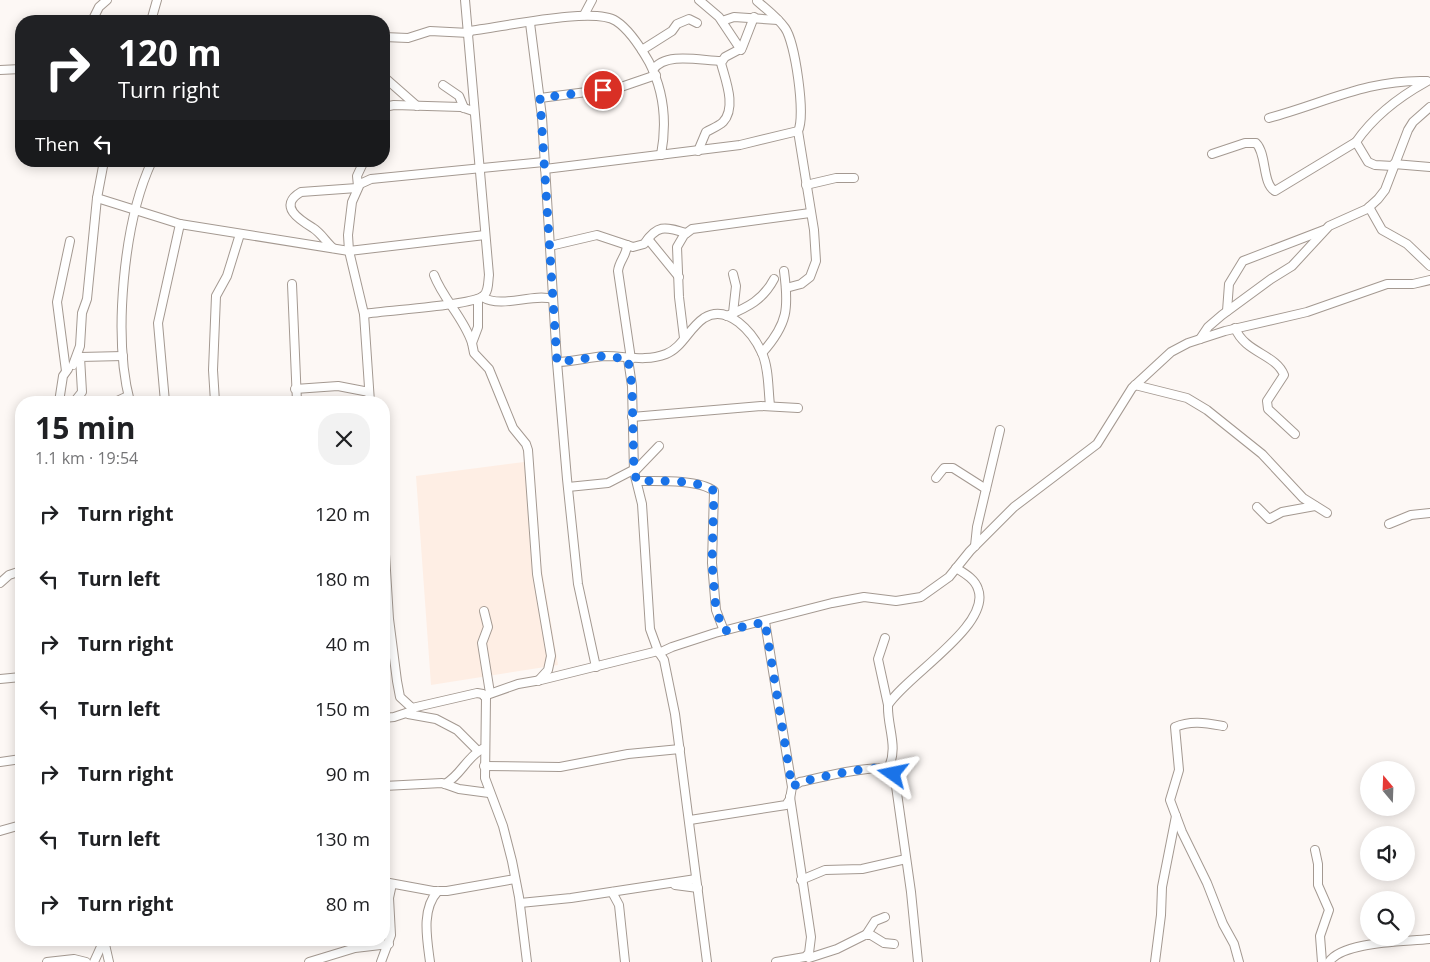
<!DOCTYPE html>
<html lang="en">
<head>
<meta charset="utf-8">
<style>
  :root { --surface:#fff; --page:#f2f2f2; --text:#202124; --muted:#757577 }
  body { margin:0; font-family:"Open Sans",sans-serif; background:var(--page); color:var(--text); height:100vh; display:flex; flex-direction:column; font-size:19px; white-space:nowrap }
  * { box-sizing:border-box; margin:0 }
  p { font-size:16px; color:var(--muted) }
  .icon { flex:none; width:28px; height:28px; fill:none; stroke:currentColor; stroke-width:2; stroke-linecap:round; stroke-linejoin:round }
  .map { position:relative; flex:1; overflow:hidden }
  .details { position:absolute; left:15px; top:396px; width:375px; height:550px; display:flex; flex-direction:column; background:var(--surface); border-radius:20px; box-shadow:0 2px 12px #0003 }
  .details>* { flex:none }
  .top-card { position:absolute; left:15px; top:15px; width:375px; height:152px; border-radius:20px; box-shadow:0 2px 12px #0003; background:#202124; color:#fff; overflow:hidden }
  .needle { width:32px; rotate:341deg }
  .tools { position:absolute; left:1360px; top:761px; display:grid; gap:10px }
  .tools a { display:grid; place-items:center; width:55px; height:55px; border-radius:50%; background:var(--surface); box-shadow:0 2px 12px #0003; font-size:25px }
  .pin { position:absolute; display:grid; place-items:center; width:42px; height:42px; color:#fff; margin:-21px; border:2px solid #fff; border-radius:50%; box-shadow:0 1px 5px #0007 }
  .me { position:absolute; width:55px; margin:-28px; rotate:282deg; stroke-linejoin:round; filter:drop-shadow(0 0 4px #0008) }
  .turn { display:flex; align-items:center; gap:18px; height:105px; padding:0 20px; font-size:22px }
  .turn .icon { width:65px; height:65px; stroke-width:2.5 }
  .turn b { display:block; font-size:35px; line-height:42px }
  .then { display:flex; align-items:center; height:48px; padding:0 20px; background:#0003; gap:10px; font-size:19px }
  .round { display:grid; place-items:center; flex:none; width:52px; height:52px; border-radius:20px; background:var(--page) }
  .summary { display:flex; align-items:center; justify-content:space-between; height:85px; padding:0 20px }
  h1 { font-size:30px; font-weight:700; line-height:38px }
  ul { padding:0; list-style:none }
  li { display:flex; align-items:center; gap:15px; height:65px; padding:0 20px }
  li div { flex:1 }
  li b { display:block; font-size:19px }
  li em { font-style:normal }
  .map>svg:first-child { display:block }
  .built { fill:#feeee4 }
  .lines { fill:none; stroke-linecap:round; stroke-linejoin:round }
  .minor-casing { stroke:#a49991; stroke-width:10 }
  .minor { stroke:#fff; stroke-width:8 }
  .route { stroke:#1a73e8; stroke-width:9; stroke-dasharray:0 16.2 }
</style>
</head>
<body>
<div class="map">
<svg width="1430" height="962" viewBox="0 0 1430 962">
  <rect width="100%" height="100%" fill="#fdf8f5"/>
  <path class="built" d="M524,462L558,665L431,685L416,476Z"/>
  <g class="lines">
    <g class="minor-casing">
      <g id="minor">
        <path d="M699,0L719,17L741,50"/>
        <path d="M584,15L592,0"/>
        <path d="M92,21L99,7L107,0"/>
        <path d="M151,21L157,0"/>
        <path d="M722,21L734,17L778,20"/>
        <path d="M530,23L542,117L557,362L567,479L578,584L596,667"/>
        <path d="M468,31C499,28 593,6 616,21C630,30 641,48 649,62C664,91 667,123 661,155"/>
        <path d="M384,37L408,38L430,31L469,33"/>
        <path d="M642,50L672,31L677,24L689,19L697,23"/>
        <path d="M0,70L21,69"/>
        <path d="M653,70C665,51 703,61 721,61"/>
        <path d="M384,77L417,106"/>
        <path d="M443,85L459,96L464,108"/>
        <path d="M540,98L618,88L656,75"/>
        <path d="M384,107L394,105L461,107L473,111"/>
        <path d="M1269,118C1325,103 1368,79 1427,81"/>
        <path d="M1356,142C1374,116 1399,97 1426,82"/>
        <path d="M698,151L706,132C711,129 719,126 723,122C737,107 725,79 721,63L725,57L742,48L754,17"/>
        <path d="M1212,154L1245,143H1256C1267,154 1262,184 1275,191L1356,142L1368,162L1375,165L1393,166"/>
        <path d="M1394,164L1430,167"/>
        <path d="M545,169L740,145L798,131C806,116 795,42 785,28C777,17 766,9 757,1"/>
        <path d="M806,185L836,178H854"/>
        <path d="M358,186L357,176L364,161"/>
        <path d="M97,198L180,224L349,251L485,235"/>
        <path d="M1369,207L1382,230L1407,244L1430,266"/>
        <path d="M648,239L679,277"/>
        <path d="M627,245C627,255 619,261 618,271L631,359"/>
        <path d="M550,246L597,235L633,247L644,244C657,225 664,226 686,233"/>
        <path d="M333,248C326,242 321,233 313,228C300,220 277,206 301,192L357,188"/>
        <path d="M434,275C443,299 464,318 472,343"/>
        <path d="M292,284L297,402"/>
        <path d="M786,288L801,284L810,277L816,261L814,230L798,131"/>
        <path d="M482,297C503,309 531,293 553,299"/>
        <path d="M478,299V327L472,343L474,353L489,369L513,428L526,444L528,450L537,574L551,656L548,670L538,681"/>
        <path d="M1227,311L1229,284L1243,261L1324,230"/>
        <path d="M733,313L736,286L733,274"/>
        <path d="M364,314C385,310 471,306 483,296C489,292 488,281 489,275L465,0"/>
        <path d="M727,316C748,307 763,300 774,279"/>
        <path d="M1235,328C1245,353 1276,354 1284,375L1267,401L1268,409L1295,434"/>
        <path d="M684,338L679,297L677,247L684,235L692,229L810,213"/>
        <path d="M1200,339L1208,327L1222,315L1271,279L1292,266L1329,226L1367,209L1378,199L1385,190L1408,130L1413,122L1430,107"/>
        <path d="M762,353C788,324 789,308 784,271"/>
        <path d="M628,359L632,386L634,472L642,504L650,629L658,651"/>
        <path d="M557,362C573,362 589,357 606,356C627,356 645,362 666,354C682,348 689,328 704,318C728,303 753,333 762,353C769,368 768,389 770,405"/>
        <path d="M73,365L80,346L82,313L87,299L97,198L104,161"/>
        <path d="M66,371L57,302L70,241"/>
        <path d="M1135,385L1187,398L1207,410L1262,454L1303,498L1327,513"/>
        <path d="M295,389L338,386L369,392"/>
        <path d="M59,402L63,376L68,369"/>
        <path d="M74,402L82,392L80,357L123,356"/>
        <path d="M115,402L128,396"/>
        <path d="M130,402C113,337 123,223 152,161"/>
        <path d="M165,402L158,323L180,224"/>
        <path d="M215,402L213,370L216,296L227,276L240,234"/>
        <path d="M370,402L364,314L349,251L348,235L352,202L360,184L371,179L544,162"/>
        <path d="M632,417L761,406L798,408"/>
        <path d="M634,472L659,446"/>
        <path d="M936,478L944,468H953L986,489"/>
        <path d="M637,481C656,481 699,479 714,491L712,563L716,610L724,631"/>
        <path d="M568,487L608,483L635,469"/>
        <path d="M1257,507L1269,519L1282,512L1315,506"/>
        <path d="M1389,524L1411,515L1430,513"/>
        <path d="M384,538L389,619L397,681L400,697L412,708L477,693L483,694L486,697L485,778L503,826L512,861L519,897L527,962"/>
        <path d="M975,546L977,527L1000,430"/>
        <path d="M0,583L9,575L21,571"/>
        <path d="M484,611L488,627L482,643L490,693"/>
        <path d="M765,622L792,787"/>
        <path d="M885,638L878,659L888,705"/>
        <path d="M659,653L672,647L715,633L832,603L864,597L896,601L921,597L949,577L970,551L1014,507L1097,444L1132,388L1171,352L1188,343L1225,331L1307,312L1387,284H1413L1430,280"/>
        <path d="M0,679L21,677"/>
        <path d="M484,696L518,684L541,680L658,651L664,660L675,714L707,962"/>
        <path d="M408,714L436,719L457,730L478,751"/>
        <path d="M384,718L394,717L412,711"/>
        <path d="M1223,726C1206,723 1191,720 1175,727L1179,770L1170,800L1182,832L1207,883L1223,924L1234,944L1239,962"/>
        <path d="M0,762L21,759"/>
        <path d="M484,766L560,767L628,754L680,749"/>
        <path d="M888,769C899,747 887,727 888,705C906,676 992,625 978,589C975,579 964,573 956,568"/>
        <path d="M445,784C461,775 466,758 482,749"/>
        <path d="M384,786L442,783L459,789L489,793"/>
        <path d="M690,820L786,805L790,799L792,787L800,782C818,778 876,763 891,770L895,779L911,892L918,962"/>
        <path d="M0,831L21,825"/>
        <path d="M1315,850L1318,864V885L1329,910L1320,936L1322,962"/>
        <path d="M801,880L825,870L862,869L906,859"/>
        <path d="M384,882L433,891H447L515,879"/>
        <path d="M675,885L698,888"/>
        <path d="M612,892L619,905L625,962"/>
        <path d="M520,903L571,898L696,879"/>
        <path d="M866,935L875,921L885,917"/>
        <path d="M104,940L109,962"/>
        <path d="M809,958L837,949L865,935H871L884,943L894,944"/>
        <path d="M47,962L74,959L86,962"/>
        <path d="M94,962L104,940"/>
        <path d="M309,962L355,948L389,944"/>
        <path d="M381,962L391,935L389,898L392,884"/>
        <path d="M430,962C427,939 421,909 438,891"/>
        <path d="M776,962L805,957L809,953L811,937L790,797"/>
        <path d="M1155,962L1161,915L1162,887L1176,816"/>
        <path d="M1329,962C1343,941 1405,942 1430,939"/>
      </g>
    </g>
    <use href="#minor" class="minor"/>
  </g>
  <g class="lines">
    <path class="route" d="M603,90L540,98L557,362L604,356L628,359L632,386L634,472L637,481C656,481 699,479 714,491L712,563L716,610L724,631L765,622L792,787L800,782C818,778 877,763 892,770L893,774"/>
  </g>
</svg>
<div class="tools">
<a><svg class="needle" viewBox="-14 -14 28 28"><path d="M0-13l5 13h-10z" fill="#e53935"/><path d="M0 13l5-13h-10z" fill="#757577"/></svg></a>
<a><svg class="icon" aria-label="sound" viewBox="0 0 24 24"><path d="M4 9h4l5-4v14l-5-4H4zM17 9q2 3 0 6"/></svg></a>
<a><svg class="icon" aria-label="search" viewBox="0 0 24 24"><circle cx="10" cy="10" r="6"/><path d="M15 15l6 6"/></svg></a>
</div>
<div class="pin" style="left:603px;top:90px;background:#d93025"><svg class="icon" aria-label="arrive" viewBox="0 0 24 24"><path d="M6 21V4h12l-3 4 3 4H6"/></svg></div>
<svg class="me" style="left:893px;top:774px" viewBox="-20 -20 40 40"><path d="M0-17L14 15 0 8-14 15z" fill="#1a73e8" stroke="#fff" stroke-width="4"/></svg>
<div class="top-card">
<div class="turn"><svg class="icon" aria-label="right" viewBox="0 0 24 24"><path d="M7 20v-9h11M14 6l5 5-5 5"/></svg><div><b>120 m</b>Turn right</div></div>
<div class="then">Then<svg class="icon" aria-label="left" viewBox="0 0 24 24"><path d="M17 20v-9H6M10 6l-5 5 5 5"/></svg></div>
</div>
<section class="details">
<div class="summary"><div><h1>15 min</h1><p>1.1 km · 19:54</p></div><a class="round"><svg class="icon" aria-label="close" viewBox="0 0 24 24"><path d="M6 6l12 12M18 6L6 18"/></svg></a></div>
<ul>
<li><svg class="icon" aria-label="right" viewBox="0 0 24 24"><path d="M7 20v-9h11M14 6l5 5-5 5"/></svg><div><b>Turn right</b></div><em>120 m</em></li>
<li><svg class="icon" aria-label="left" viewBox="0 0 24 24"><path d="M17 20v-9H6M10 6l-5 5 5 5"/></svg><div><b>Turn left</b></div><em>180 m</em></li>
<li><svg class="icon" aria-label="right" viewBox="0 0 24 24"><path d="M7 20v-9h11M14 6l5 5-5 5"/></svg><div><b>Turn right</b></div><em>40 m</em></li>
<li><svg class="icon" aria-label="left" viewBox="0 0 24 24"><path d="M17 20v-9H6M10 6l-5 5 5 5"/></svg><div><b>Turn left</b></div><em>150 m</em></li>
<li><svg class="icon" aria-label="right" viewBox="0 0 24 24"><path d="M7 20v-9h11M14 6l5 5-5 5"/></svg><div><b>Turn right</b></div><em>90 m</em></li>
<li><svg class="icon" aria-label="left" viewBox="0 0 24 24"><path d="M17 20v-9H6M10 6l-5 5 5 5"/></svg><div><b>Turn left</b></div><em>130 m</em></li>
<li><svg class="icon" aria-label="right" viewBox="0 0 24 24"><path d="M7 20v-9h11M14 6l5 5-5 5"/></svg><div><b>Turn right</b></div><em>80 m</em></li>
</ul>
</section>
</div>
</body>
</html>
